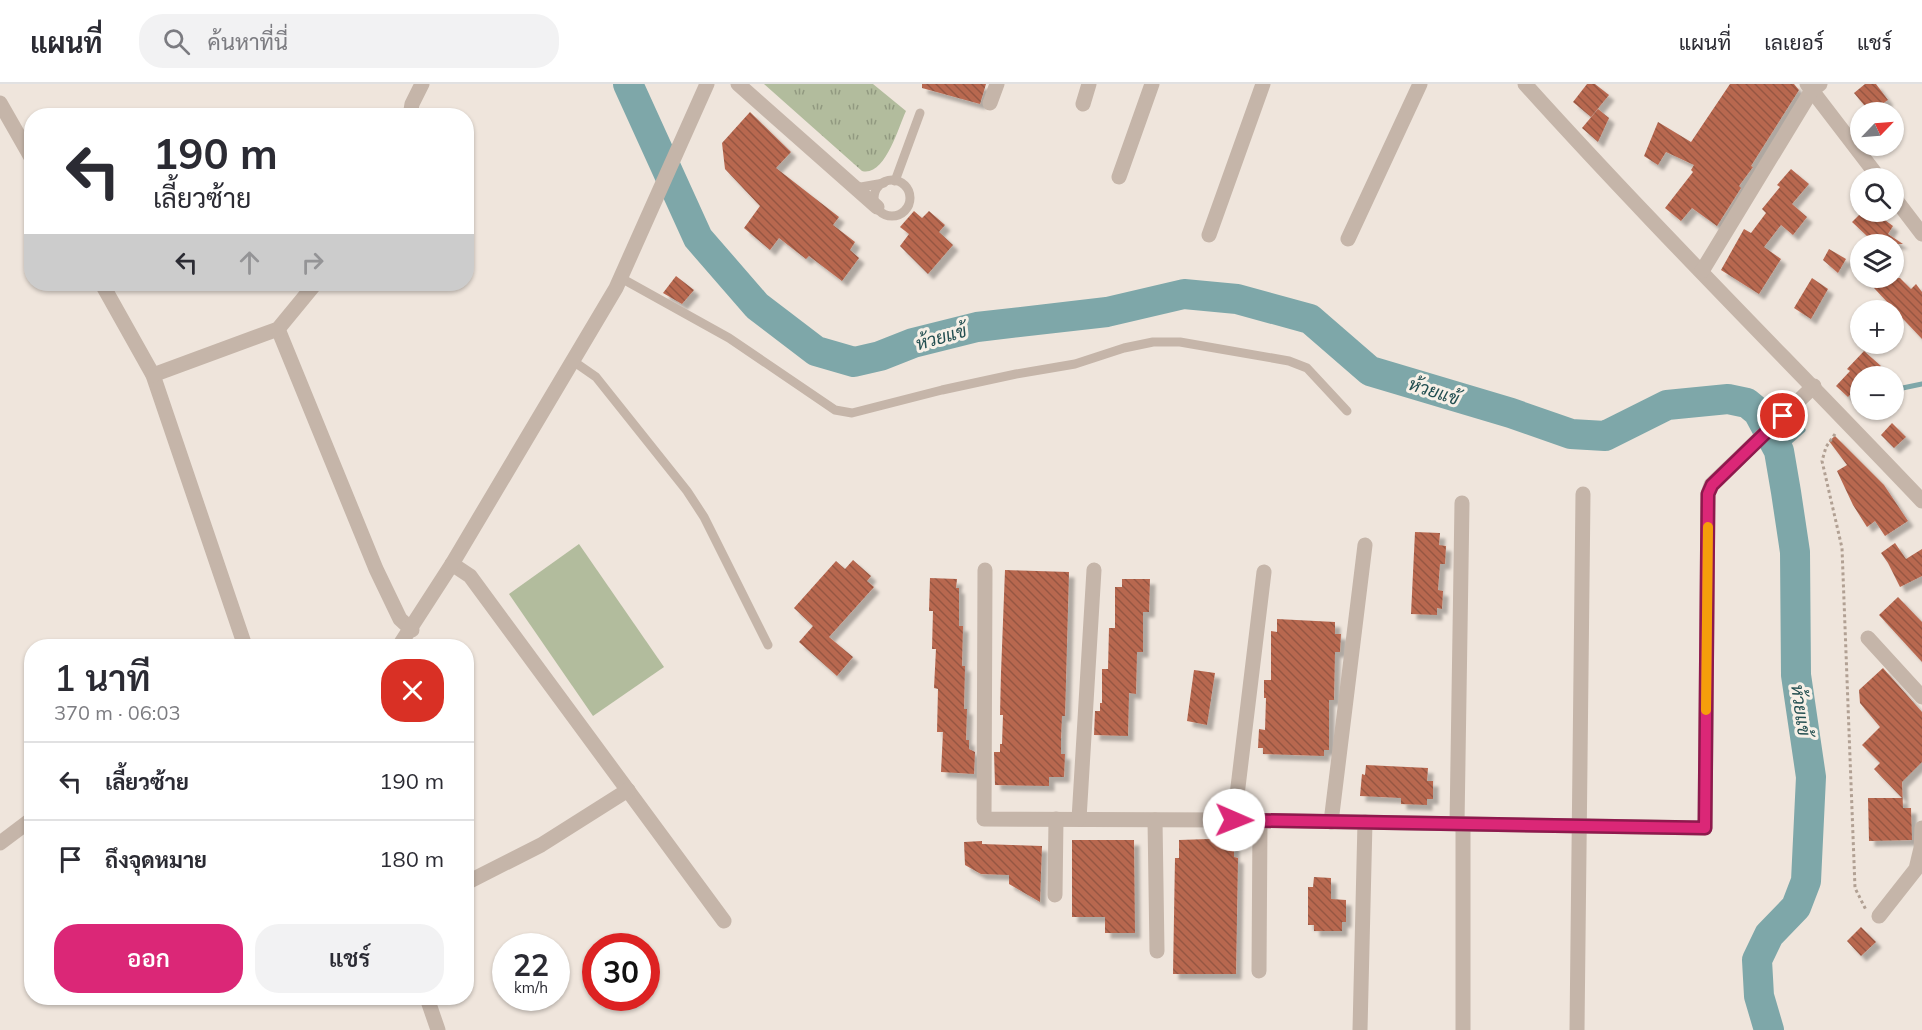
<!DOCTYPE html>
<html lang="th">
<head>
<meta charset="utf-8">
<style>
  :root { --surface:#fff; --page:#f2f2f3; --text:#2b2b33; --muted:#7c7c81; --line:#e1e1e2; --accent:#db2777 }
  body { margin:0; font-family:Mulish,Sarabun,sans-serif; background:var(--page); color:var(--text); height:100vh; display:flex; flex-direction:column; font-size:22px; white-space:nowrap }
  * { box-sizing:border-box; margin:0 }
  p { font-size:20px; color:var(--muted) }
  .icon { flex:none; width:33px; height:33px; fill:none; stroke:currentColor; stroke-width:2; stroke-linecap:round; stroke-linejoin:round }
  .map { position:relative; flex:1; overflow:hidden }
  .details { position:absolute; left:24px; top:555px; width:450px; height:366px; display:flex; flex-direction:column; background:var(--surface); border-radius:24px; box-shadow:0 2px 4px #0004 }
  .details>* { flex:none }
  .banner { position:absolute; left:24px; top:24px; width:450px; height:183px; border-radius:24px; box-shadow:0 2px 4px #0004; background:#fff; color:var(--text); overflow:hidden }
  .needle { width:39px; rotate:65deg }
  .buttons { position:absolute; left:1850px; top:18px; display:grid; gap:12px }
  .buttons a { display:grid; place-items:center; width:54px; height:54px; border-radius:50%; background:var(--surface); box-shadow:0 2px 4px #0004; font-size:30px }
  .speed { position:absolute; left:492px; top:849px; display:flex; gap:12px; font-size:30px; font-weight:700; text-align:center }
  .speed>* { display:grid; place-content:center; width:78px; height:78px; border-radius:50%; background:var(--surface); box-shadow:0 2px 4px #0004; line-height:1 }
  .speed small { font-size:15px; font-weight:400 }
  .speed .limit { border:9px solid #d22; background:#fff; color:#111 }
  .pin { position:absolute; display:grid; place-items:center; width:51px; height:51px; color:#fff; margin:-26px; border:3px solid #fff; border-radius:50%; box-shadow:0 2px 6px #0007 }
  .me { position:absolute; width:66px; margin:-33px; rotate:91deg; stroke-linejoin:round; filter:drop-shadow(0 0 4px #0008) }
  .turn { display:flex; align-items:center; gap:21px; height:126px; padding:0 30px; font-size:27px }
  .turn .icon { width:78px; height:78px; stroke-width:2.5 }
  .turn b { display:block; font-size:42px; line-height:51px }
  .lanes { display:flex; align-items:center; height:57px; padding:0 30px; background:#0003; justify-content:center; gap:30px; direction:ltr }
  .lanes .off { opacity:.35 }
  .round { display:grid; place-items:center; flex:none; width:63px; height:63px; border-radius:24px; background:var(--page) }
  .overview { display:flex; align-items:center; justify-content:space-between; height:102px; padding:0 30px }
  h1 { font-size:36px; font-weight:600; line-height:45px }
  .action { display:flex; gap:12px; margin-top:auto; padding:12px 30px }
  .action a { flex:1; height:69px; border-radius:24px; background:var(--accent); color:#fff; font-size:24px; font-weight:600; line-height:69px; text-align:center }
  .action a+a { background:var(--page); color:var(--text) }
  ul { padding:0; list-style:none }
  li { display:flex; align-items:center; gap:18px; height:78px; padding:0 30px; border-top:2px solid var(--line) }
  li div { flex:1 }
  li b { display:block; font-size:22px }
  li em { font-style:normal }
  header { display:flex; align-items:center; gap:36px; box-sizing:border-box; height:84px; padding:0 30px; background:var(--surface); border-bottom:2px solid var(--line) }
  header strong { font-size:28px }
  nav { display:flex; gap:33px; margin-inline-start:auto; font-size:21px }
  .search { width:420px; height:54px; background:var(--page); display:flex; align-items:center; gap:15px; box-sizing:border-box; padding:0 21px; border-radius:24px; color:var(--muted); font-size:22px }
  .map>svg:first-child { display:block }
  .grass { fill:url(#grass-tufts) }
  .pitch { fill:#b2bc9d }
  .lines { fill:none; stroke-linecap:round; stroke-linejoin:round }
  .stream { stroke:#7ea7a9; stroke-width:5 }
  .river { stroke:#7ea7a9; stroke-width:30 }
  .building { fill:url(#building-back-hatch); filter:url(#shadow) }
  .path { stroke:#b1a093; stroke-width:3; stroke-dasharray:3 3; stroke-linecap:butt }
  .lane { stroke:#c5b5a9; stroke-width:9 }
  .street { stroke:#c5b5a9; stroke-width:15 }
  .route-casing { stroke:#8e194d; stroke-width:15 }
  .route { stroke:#db2777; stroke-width:10 }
  .slow { stroke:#f59e0b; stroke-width:10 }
  .labels { text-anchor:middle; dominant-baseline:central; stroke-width:6; stroke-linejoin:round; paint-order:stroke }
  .water-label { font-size:18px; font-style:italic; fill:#224e50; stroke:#f7f0e7 }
</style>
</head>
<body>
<header>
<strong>แผนที่</strong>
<div class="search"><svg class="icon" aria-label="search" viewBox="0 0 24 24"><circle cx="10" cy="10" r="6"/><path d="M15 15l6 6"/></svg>ค้นหาที่นี่</div>
<nav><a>แผนที่</a><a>เลเยอร์</a><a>แชร์</a></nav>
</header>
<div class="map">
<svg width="1922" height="946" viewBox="0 0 1922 946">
  <defs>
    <pattern id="grass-tufts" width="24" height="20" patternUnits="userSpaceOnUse" patternTransform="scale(1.5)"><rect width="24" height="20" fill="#b2bc9d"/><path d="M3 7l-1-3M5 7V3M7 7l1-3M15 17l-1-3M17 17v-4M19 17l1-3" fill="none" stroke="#919980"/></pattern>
    <pattern id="building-back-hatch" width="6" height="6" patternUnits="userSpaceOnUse" patternTransform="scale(1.5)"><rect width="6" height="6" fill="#b86850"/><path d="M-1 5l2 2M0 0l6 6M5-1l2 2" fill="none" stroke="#965642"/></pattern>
    <filter id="shadow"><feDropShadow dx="5.5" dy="5.5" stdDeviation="1.5" flood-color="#0004"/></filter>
  </defs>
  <rect width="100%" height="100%" fill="#efe5dc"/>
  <path class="grass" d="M764,0H873L906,27C898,44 885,93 862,87Z"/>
  <path class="pitch" d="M579,460L664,583L593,632L509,510Z"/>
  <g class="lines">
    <g class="stream">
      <path d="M1893,306L1922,300"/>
      <path d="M1779,367L1803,346"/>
    </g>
    <path class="river" d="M628,0L698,154L757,222L816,267L854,278L880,272L913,259L977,243L1107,228L1184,210L1237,215L1310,235L1370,287L1511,329L1571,350L1605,352L1667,321L1728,315L1747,319L1758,328L1779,367L1786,408L1795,468L1796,591L1811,693L1806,797L1796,823L1769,851L1757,876L1759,912L1769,946"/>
  </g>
  <g class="building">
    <path d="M922,0H986L980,20L922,4Z"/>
    <path d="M1587,0H1595L1609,11L1591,33L1573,18Z"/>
    <path d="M1730,0H1794L1799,6L1751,82L1753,83L1739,102L1741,104L1717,142L1692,124L1681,137L1665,124L1693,88L1691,86L1694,81L1666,68L1658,81L1644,72L1658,38L1691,58Z"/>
    <path d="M1865,0H1876L1888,16L1870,28L1854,9Z"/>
    <path d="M1598,25L1609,34L1598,58L1582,44Z"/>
    <path d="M750,28L791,68L776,84L839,133L833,141L855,158L850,166L859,174L842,197L809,172L806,175L779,154L770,166L744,144L760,122L725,85L722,59Z"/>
    <path d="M1791,85L1809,100L1792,120L1807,133L1793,151L1781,141L1764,163L1781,175L1759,210L1721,186L1744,145L1751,149L1766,129L1762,125L1780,103L1777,101Z"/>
    <path d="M914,127L922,134L929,127L945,141L939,148L953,161L928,190L900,162L909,150L900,143Z"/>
    <path d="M1862,128H1874L1893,142L1888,150L1903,160H1861L1867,152L1852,138Z"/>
    <path d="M1829,165L1846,175L1838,189L1823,176Z"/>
    <path d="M676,192L694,206L682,220L663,209Z"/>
    <path d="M1812,194L1828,205L1811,235L1794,224Z"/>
    <path d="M1884,194H1900L1911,205L1916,200L1922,208V255L1874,204Z"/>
    <path d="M1864,267L1881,282L1871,292H1860V300L1848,313L1836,302L1850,287L1847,285Z"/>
    <path d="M1892,339L1906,353L1894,364L1881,351Z"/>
    <path d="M1835,352L1884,401L1908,437L1885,452L1875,437L1867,443L1853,421L1837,387L1847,381L1829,357Z"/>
    <path d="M1415,448L1440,449L1439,461L1446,462L1445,480H1440L1438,506L1443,507L1442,525L1437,524V531L1411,530Z"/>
    <path d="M1895,459L1906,475L1922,465V492L1900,503L1888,479L1881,469Z"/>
    <path d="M853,476L871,492L867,497L874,503L829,553L853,573L837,592L799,558L813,542L794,524L836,477L845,485Z"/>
    <path d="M1005,486L1069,488L1065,632H1062L1061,654V670H1065L1064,693H1049V702L995,701L994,668H1000V660H1002L1003,631H1000L1001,589Z"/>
    <path d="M930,494L957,495L956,504H959V542H963L962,582H965L964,625H967L966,656H969V665L975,668L974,690L941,688L943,648H937L938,605L934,604L936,565H932L933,527H929Z"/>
    <path d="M1122,495H1150L1149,528H1143V568H1137L1136,610L1129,609L1128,652L1094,651L1095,627H1100V619H1102V585H1108L1109,544H1115V503H1122Z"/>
    <path d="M1898,513L1922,538V578L1879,531Z"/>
    <path d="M1277,535L1335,538V550H1341L1340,568H1335L1334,616H1329V666H1324V672L1263,670V664H1258L1259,645L1265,646L1266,614H1264V596H1271V547L1277,548Z"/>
    <path d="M1883,584L1922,628V678L1902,698L1903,724H1911L1912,756L1869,757L1868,714H1902L1874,685L1880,679L1862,661L1880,643L1860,619L1859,606Z"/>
    <path d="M1194,586L1215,589L1207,641L1187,637Z"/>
    <path d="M1366,681L1428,684L1427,697H1433V715H1427V721L1401,720V714L1360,712L1362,690L1365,691Z"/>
    <path d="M1209,755L1234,756V773L1238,774L1236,890H1173L1175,774H1179V756Z"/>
    <path d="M1072,756H1134L1135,849H1105V833H1072Z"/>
    <path d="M982,757V760L1042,762L1040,818L1009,800V791L981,790L965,781L964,758Z"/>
    <path d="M1314,793L1331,794V815L1346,816V838H1342V847H1314V841H1308V803H1313Z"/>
    <path d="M1861,843L1876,858L1861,872L1847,857Z"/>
  </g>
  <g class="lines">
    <path class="path" d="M1835,350L1826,363L1822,377L1842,464L1855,804L1866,826"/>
    <g class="lane">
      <circle cx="892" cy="114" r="18"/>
      <path d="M895,97L920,29"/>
      <path d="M854,101L861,103L884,99"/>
      <path d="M621,194L729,254L835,326L852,329L942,306L1016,290L1075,280L1124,264L1153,258H1180L1289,277L1307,284L1347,327"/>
      <path d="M573,277L596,293L687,407L704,433L768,561"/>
    </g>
    <g class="street">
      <path d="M738,0L877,123"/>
      <path d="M1525,0C1653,142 1790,278 1922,417"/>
      <path d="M1807,0L1879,94"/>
      <path d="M0,19L32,75"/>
      <path d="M990,19L997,0"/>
      <path d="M1083,20L1089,0"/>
      <path d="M410,32L412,20L422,0"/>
      <path d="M1119,93L1152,0"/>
      <path d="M1893,112L1922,150"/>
      <path d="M1209,151L1263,0"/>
      <path d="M1348,155L1420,0"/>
      <path d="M1702,187L1812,6L1820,0"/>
      <path d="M102,200L153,291L245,562"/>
      <path d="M278,245L376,485L400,535L412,546"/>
      <path d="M153,291L278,245L315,200"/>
      <path d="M452,480L470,492L724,837"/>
      <path d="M985,486L984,735L1234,736L1705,744L1708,410L1711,401L1814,302"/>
      <path d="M1868,554L1922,613"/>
      <path d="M399,562L452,480L616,204L707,0"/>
      <path d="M1079,735L1094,486"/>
      <path d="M1155,736L1157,867"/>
      <path d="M1234,736L1264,488"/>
      <path d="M1331,738L1365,461"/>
      <path d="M1457,740L1462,419"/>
      <path d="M1463,740V946"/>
      <path d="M0,759L32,735"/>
      <path d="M466,799L541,761L628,706"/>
      <path d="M1055,811L1056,735"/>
      <path d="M1879,832L1916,785L1921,764L1922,744"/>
      <path d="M1259,887L1260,736"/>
      <path d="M427,914L438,946"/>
      <path d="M1360,946L1365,738"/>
      <path d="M1577,946L1583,410"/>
    </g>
  </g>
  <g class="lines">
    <g class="route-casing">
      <path id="route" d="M1234,736L1705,744L1708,410L1712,401L1783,332"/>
    </g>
    <use href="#route" class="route"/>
    <path class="slow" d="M1706,626L1708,443"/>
  </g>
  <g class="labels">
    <g class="water-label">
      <text transform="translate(941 253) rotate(-16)">ห้วยแข้</text>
      <text transform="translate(1434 307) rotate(18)">ห้วยแข้</text>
      <text transform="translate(1801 626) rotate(82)">ห้วยแข้</text>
    </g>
  </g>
</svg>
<div class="buttons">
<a><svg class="needle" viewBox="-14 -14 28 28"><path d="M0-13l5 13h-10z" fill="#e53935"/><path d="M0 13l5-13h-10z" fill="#7c7c81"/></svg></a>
<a><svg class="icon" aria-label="search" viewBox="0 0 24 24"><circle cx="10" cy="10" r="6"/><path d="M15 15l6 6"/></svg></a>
<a><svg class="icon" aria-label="layers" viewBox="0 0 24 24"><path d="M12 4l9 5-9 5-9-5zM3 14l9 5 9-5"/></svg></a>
<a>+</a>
<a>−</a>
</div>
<div class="speed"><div>22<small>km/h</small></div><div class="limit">30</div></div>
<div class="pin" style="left:1783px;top:332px;background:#d93025"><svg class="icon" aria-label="arrive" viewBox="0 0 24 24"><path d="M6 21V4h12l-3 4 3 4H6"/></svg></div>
<svg class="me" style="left:1234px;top:736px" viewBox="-20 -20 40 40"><circle r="19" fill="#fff"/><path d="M0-13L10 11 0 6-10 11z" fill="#db2777"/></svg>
<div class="banner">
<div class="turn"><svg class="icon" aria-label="left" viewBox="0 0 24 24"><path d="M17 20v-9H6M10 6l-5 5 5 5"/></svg><div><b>190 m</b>เลี้ยวซ้าย</div></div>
<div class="lanes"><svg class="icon" aria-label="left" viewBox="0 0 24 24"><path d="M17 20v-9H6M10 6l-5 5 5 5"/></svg><svg class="icon off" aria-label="ahead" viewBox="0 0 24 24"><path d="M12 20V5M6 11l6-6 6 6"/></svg><svg class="icon off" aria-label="right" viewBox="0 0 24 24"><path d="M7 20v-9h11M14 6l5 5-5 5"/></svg></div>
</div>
<section class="details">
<div class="overview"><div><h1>1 นาที</h1><p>370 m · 06:03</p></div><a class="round" style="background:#d93025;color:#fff"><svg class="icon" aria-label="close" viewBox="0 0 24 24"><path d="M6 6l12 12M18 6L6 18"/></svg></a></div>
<ul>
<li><svg class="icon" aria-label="left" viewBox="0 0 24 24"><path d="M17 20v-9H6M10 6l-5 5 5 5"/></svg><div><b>เลี้ยวซ้าย</b></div><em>190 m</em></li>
<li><svg class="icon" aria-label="arrive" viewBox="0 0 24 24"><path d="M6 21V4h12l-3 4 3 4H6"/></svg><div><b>ถึงจุดหมาย</b></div><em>180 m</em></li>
</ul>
<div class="action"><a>ออก</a><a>แชร์</a></div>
</section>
</div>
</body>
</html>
